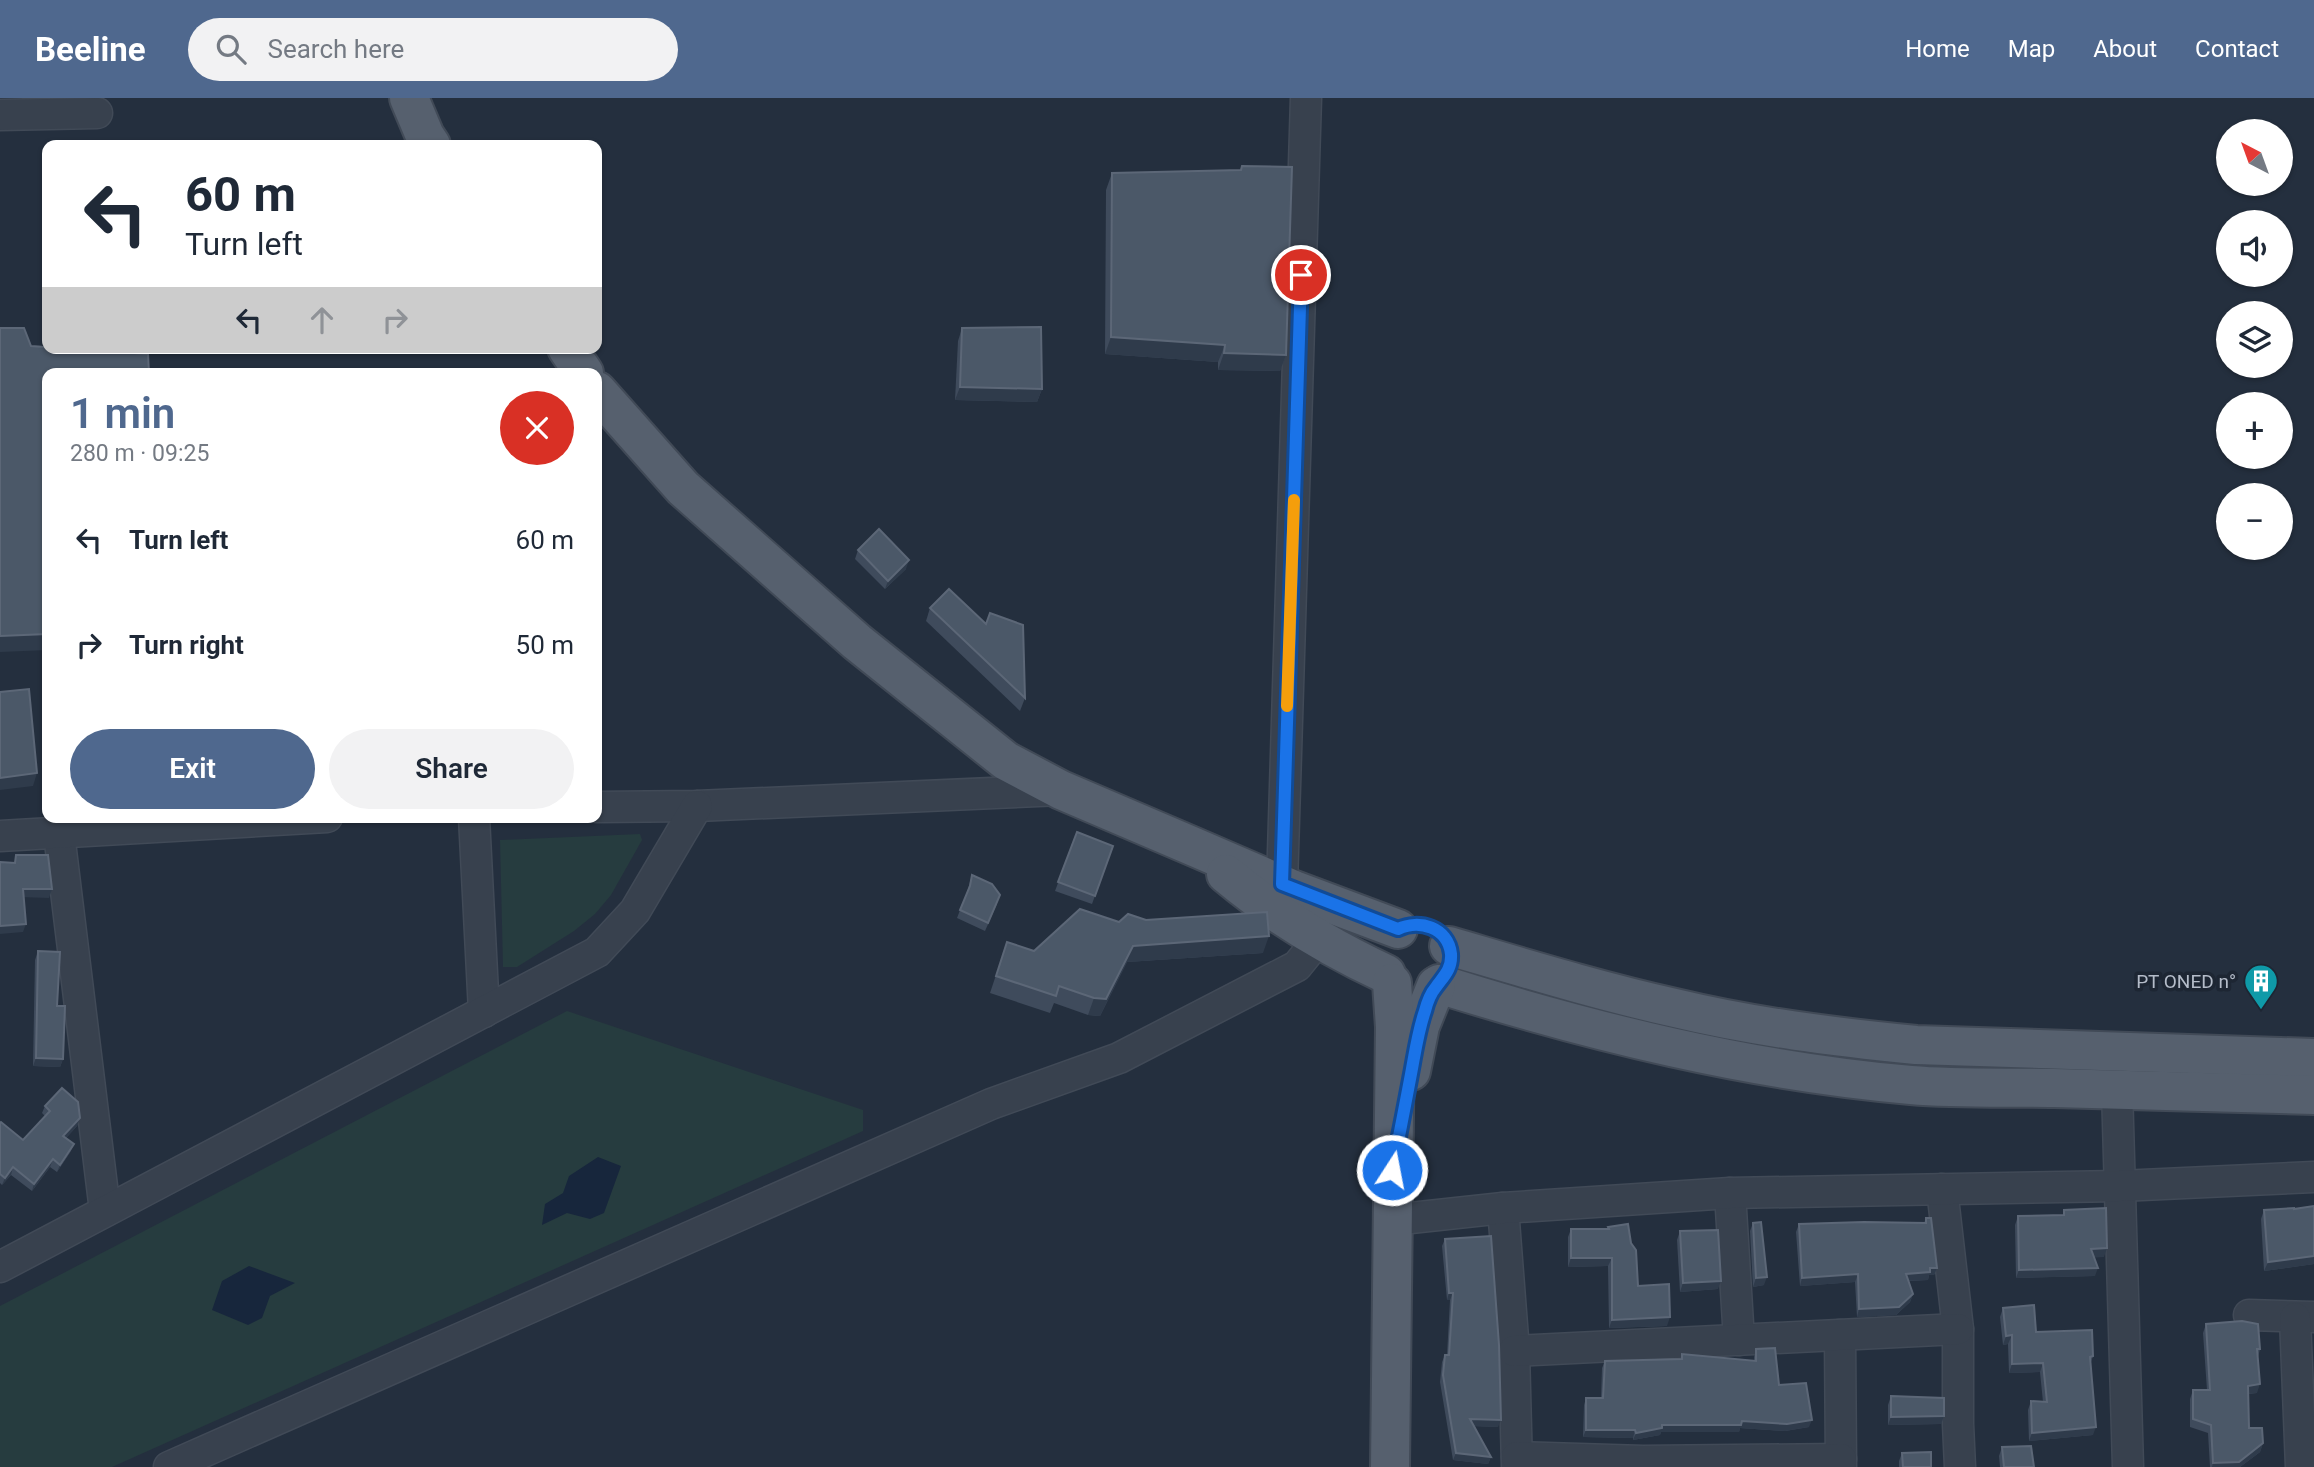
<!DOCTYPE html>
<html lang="en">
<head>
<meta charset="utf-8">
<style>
  :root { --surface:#fff; --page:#f2f2f3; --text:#1f2937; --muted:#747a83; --accent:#4f688e }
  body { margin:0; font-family:Roboto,sans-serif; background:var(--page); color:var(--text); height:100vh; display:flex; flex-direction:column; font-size:26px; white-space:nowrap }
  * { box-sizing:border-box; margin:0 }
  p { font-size:23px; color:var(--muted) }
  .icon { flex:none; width:38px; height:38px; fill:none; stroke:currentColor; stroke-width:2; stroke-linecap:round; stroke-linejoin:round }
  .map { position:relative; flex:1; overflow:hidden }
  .details { position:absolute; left:42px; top:270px; width:560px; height:455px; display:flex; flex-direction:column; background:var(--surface); border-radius:14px; box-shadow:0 2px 5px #0004 }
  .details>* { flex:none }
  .guide { position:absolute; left:42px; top:42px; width:560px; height:214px; border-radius:14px; box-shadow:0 2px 5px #0004; background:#fff; color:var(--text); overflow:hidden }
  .needle { width:46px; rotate:319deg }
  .fabs { position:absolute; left:2216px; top:21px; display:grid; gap:14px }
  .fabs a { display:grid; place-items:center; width:77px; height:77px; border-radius:50%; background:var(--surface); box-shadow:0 2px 5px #0004; font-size:35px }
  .pin { position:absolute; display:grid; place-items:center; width:60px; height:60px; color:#fff; margin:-30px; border:4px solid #fff; border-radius:50%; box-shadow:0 2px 7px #0007 }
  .me { position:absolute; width:77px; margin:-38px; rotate:11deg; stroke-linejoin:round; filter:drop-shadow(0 0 5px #0008) }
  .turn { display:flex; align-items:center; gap:24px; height:147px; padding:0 28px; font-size:32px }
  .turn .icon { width:91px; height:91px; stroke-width:2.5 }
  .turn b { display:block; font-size:49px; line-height:60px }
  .lanes { display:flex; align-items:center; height:66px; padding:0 28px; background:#0003; justify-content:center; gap:35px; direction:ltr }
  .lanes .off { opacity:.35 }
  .round { display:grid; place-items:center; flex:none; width:74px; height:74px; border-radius:37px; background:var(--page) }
  .summary { display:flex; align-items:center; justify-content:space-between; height:119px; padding:0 28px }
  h1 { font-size:42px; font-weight:600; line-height:52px; color:var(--accent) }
  .action { display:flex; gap:14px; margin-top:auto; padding:14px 28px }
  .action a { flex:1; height:80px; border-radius:42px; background:var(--accent); color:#fff; font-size:28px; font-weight:600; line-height:80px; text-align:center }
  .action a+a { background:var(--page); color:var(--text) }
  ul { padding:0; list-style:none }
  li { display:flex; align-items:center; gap:21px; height:105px; padding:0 28px }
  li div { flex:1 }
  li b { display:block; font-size:26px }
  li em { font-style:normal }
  header { display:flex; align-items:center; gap:42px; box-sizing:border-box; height:98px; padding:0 35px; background:var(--accent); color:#fff }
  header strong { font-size:33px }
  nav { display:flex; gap:38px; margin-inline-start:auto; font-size:24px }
  .search { width:490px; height:63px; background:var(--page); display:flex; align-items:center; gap:18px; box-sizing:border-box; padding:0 24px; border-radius:38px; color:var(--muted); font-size:26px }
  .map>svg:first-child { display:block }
  .green { fill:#263c3f }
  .water { fill:#17263c }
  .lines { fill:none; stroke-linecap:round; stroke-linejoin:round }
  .minor-casing { stroke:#414a57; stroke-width:33 }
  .major-casing { stroke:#414a57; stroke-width:42 }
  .minor { stroke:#38414e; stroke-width:30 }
  .major { stroke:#56606e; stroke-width:38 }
  .wall { fill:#3f4b5c }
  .shaded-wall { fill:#2f3b4b }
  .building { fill:#4b5868; stroke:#5c6777; stroke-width:2 }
  .route-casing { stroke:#114b97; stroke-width:18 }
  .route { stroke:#1a73e8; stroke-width:12 }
  .slow { stroke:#f59e0b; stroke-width:12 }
  .labels { text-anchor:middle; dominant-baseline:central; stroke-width:7; stroke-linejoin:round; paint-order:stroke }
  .poi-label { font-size:19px; fill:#b4bcc9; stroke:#1d2633; text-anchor:end }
</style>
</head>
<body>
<header>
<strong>Beeline</strong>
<div class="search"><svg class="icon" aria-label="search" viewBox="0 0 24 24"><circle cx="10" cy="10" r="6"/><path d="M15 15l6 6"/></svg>Search here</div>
<nav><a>Home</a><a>Map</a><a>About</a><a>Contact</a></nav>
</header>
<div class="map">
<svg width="2314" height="1369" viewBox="0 0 2314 1369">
  <rect width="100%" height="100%" fill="#242f3e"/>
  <g class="green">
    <path d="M640,736L642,742L611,797L595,816L574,833L517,869H503L500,742Z"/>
    <path d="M567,913L863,1012V1033L112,1369H0V1208Z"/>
  </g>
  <g class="water">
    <path d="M598,1059L621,1068L604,1115L590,1121L567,1115L542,1127L545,1106L563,1095L569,1078Z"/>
    <path d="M249,1168L295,1185L270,1198L262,1220L248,1227L212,1212L222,1183Z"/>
  </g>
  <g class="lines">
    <g class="minor-casing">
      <g id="minor">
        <path d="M0,17L97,15"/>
        <path d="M597,709L697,708L1061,692"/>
        <path d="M474,719L484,914"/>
        <path d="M59,736L105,1113"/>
        <path d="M0,738L327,719"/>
        <path d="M1282,787L1306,0"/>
        <path d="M2117,991L2128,1369"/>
        <path d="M1942,1091L1958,1231V1326L1960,1369"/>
        <path d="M1730,1095L1739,1242"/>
        <path d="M1503,1110L1514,1253L1517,1369"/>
        <path d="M1392,1122L1503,1110L1730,1095L2120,1088L2314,1079"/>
        <path d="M0,1169L597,854L635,813L697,708"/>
        <path d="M2249,1217L2314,1219"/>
        <path d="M2295,1220L2301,1369"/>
        <path d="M1840,1237L1841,1369"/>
        <path d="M1514,1253L1958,1231"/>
        <path d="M1517,1359L1643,1363L1841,1361"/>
        <path d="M169,1369L991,1006L1119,960L1297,868L1318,842"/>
      </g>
    </g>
    <g class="major-casing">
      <g id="major">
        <path d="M409,0L425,38L431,47"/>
        <path d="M567,250L584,275"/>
        <path d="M597,293L683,390L857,544L1006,663L1061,692L1192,748L1294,792L1398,831"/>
        <path d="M1226,776C1275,817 1328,849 1386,876"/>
        <path d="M1449,848C1524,870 1599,893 1675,910C1754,929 1835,939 1916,947L2314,960"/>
        <path d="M1439,886C1592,934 1750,973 1911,987C1958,991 2006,989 2054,990C2141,992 2227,995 2314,997"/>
        <path d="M1411,973L1420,928L1436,888"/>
        <path d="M1390,1369L1395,929L1392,885"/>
      </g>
    </g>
    <use href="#minor" class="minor"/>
    <use href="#major" class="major"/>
  </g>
  <g class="wall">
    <path d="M1242,68L1286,257L1280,273L1218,272V264L1105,256L1106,92L1112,75L1240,72Z"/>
    <path d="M962,230L1042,291L1037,304L955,302L958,243Z"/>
    <path d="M858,452L906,471L885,491L855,461Z"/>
    <path d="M930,510L1025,600L1020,613L926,523Z"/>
    <path d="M1077,734L1113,748L1092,806L1055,793Z"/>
    <path d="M972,777L997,806L985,833L957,820L967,794Z"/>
    <path d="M1007,844L1034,853L1263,855L1127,864L1100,918L1088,917L1054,905L1050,915L990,895Z"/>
    <path d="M38,853L63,961L60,969L33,968L35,862Z"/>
    <path d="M45,1008L80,1020L77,1028L66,1040L71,1053L57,1074L50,1069L32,1093L11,1077L2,1087L0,1085V1025L23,1042L45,1018L42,1015Z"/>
    <path d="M2314,1108V1166L2264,1173L2261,1121L2264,1112L2294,1111Z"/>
    <path d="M2064,1112L2104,1159H2094L2095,1178L2016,1180L2015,1127L2018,1118L2063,1117Z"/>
    <path d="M1926,1120L1937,1170L1934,1177H1929L1928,1182L1909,1183L1913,1196L1910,1204L1896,1217L1857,1219L1855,1184L1800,1188L1796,1134L1799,1126L1924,1125Z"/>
    <path d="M1753,1125L1764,1187L1753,1189L1750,1133Z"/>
    <path d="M1608,1129L1631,1145L1638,1188L1667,1228L1609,1230L1608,1168L1568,1169V1139L1571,1131H1608Z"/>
    <path d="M1680,1133L1718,1191L1680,1194L1677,1142Z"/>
    <path d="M1445,1141L1498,1329L1474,1328L1491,1359L1488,1366L1453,1362L1440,1284L1442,1264L1445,1257H1447L1450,1202H1447L1442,1148Z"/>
    <path d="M2003,1210L2036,1234L2093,1258L2091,1264L2093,1337L2029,1343L2028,1312L2031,1303L2043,1304L2040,1274L2009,1275L2008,1246L2003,1247L2000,1219Z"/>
    <path d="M2206,1226L2260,1251L2258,1259L2257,1295L2248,1296L2249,1330L2263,1345L2260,1354L2240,1369H2210L2208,1335L2190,1329V1301L2193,1292H2207L2203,1235Z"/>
    <path d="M1756,1251L1779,1287L1809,1329L1785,1333L1740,1330L1739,1334H1661L1660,1337L1633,1342V1340L1583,1339L1584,1307L1586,1300H1601L1602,1270L1605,1263L1680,1261L1682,1256L1754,1263V1259Z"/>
    <path d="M1891,1298L1944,1318L1941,1326L1888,1327V1307Z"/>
    <path d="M2002,1349L2034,1369H2000L1999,1358Z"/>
    <path d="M1902,1355L1931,1369H1899V1363Z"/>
  </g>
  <g class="shaded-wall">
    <path d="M1111,239L1225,247L1218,264L1105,256Z"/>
    <path d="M1224,255L1286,257L1280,273L1218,272Z"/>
    <path d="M960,289L1042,291L1037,304L955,302Z"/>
    <path d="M909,462L906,471L885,491L888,483Z"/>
    <path d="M47,536V552L0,554V538Z"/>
    <path d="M37,675L33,688L0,692V680Z"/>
    <path d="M23,791H52L49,800L20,799Z"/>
    <path d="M26,826L23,834L0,836V828Z"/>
    <path d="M1269,838L1263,855L1127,864L1100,918L1088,917L1094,900L1133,848Z"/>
    <path d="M36,960L63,961L60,969L33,968Z"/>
    <path d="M80,1020L77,1028L61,1046L63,1038Z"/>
    <path d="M74,1046L71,1053L57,1074L60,1067Z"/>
    <path d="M53,1061L50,1069L32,1093L34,1086Z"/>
    <path d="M13,1069L11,1077L2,1087L5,1080Z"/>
    <path d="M2107,1150L2104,1159L2088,1160L2091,1151Z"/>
    <path d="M2314,1158V1166L2264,1173L2268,1164Z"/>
    <path d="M1571,1160H1612L1608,1168L1568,1169Z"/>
    <path d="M1930,1170H1937L1934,1177H1929L1928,1182L1904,1183L1906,1176Z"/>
    <path d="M2098,1170L2095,1178L2016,1180L2019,1172Z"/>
    <path d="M1858,1176L1855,1184L1800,1188L1802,1180Z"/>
    <path d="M1767,1179L1764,1187L1753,1189L1756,1180Z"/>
    <path d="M1721,1183L1718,1191L1680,1194L1683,1185Z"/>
    <path d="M1449,1195H1453L1450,1202H1447Z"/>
    <path d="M1913,1196L1910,1204L1896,1217L1857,1219L1859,1211Z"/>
    <path d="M1670,1219L1667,1228L1609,1230L1612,1222Z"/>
    <path d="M2012,1237L2008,1246L2003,1247L2006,1238Z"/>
    <path d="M2043,1265L2040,1274L2009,1275L2012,1266Z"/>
    <path d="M2260,1286L2257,1295L2245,1296L2248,1288Z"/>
    <path d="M1944,1318L1941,1326L1888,1327L1891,1319Z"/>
    <path d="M1470,1321L1501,1322L1498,1329L1468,1328Z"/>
    <path d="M1812,1322L1809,1329L1785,1333L1740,1330L1739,1334H1661L1660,1337L1633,1342L1636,1335L1662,1327L1742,1323Z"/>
    <path d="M2096,1329L2093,1337L2029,1343L2032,1335Z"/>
    <path d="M1586,1332H1635L1633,1340L1583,1339Z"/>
    <path d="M2263,1345L2260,1354L2240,1369H2212L2213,1365Z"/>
    <path d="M1456,1355L1491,1359L1488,1366L1453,1362Z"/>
  </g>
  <g class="building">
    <path d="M1242,68L1292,69L1286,257L1224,255L1225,247L1111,239L1112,75L1241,72Z"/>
    <path d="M1041,229L1042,291L960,289L962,230Z"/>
    <path d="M0,230H24L31,248L148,256L149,275H47V536L0,538Z"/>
    <path d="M879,431L909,462L888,483L858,452Z"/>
    <path d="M949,491L986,526L990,515L1023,527L1025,600L930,510Z"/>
    <path d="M29,591L37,675L0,680V594Z"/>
    <path d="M1077,734L1113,748L1095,798L1058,784Z"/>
    <path d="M16,757H48L52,791H23L26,826L0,828V764L15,765Z"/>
    <path d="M972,777L992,786L1000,797L988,825L960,812L970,788Z"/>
    <path d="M1080,811L1119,824L1128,816L1146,822L1267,814L1269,838L1133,848L1106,901L1094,900L1059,888L1056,898L996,878L1007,844L1034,853Z"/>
    <path d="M38,853L60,854L57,908H65L63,961L36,960Z"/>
    <path d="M62,990L78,1004L80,1020L63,1038L74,1046L60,1067L53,1061L34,1086L13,1069L5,1080L0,1076V1025L1,1024L23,1042L50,1013L45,1008Z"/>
    <path d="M2314,1108V1158L2268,1164L2264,1112L2294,1110V1111Z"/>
    <path d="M2106,1110L2107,1150L2091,1151L2098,1170L2019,1172L2018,1118L2064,1117V1112Z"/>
    <path d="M1926,1120H1931L1937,1170H1930V1174L1906,1176L1913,1196L1899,1209L1859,1211L1858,1176L1802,1180L1799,1126L1864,1124L1926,1125Z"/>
    <path d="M1761,1124L1767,1179L1756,1180L1753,1125Z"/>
    <path d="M1628,1126L1631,1145L1636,1152L1638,1188L1669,1186L1670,1219L1612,1222V1160H1571V1131H1609L1608,1129Z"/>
    <path d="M1718,1132L1721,1183L1683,1185L1680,1133Z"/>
    <path d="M1491,1138L1499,1247L1501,1322L1470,1321L1491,1359L1456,1355L1443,1277L1445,1257H1449L1453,1195H1449L1445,1141Z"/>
    <path d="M2034,1207L2036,1234L2092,1232L2093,1258L2090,1259L2096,1329L2032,1335L2031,1303L2047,1304L2043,1265L2012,1266V1237L2006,1238L2003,1210Z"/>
    <path d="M2242,1223L2258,1226L2260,1251H2257L2260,1286L2248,1288L2249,1330H2262L2263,1345L2239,1364L2213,1365L2211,1327L2193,1321V1292H2210L2206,1226Z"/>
    <path d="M1775,1250L1779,1287L1806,1285L1812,1322L1787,1326L1742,1323L1741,1327H1662V1330L1636,1335L1635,1332H1586V1300H1603L1605,1263L1682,1261V1256L1756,1263V1251Z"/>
    <path d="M1891,1298L1944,1300V1318L1891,1319Z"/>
    <path d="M2031,1348L2034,1369H2004L2002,1349Z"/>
    <path d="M1931,1354V1369H1903L1902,1355Z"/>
  </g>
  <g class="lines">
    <g class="route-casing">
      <path id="route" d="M1301,177L1282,786L1398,831C1419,821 1448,829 1451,856C1452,871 1444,878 1436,889C1431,895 1427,905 1425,913C1418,933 1415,955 1411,976C1405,1008 1399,1040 1392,1072"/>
    </g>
    <use href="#route" class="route"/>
    <path class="slow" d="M1287,608L1294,402"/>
  </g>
  <defs>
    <g id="building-pin" transform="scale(1.75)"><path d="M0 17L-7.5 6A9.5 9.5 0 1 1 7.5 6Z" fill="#0f9aa8" stroke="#1d2633"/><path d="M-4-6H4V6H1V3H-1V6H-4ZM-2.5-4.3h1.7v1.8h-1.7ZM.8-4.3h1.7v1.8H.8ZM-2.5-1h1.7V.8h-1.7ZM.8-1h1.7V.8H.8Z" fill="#fff"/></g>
  </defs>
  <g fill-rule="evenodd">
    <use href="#building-pin" x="2261" y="883"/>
  </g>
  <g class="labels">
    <g class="poi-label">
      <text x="2236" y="883">PT ONED n°</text>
    </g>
  </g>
</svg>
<div class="fabs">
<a><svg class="needle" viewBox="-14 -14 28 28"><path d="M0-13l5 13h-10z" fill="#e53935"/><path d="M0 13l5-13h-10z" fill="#747a83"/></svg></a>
<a><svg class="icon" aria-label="sound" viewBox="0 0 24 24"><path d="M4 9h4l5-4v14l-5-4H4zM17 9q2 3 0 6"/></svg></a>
<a><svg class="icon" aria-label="layers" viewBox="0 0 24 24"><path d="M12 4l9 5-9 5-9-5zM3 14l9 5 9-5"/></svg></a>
<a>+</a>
<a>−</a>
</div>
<div class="pin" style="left:1301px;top:177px;background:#d93025"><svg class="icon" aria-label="arrive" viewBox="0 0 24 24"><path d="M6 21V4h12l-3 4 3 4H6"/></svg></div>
<svg class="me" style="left:1392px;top:1072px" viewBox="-20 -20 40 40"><circle r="17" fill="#1a73e8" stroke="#fff" stroke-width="3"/><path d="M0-11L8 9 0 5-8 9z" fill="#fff"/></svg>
<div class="guide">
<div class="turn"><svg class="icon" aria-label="left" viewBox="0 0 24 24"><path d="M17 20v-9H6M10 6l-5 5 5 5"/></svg><div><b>60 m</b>Turn left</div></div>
<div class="lanes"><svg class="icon" aria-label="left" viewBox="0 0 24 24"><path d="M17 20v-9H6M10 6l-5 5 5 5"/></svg><svg class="icon off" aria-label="ahead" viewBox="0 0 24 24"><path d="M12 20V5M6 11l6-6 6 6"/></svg><svg class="icon off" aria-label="right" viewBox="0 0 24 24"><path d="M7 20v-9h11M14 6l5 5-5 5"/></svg></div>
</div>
<section class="details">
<div class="summary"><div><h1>1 min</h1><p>280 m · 09:25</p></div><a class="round" style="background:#d93025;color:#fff"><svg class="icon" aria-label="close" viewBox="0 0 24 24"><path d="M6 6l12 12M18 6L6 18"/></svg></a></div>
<ul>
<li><svg class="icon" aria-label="left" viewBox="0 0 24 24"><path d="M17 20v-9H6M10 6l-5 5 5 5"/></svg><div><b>Turn left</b></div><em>60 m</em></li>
<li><svg class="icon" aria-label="right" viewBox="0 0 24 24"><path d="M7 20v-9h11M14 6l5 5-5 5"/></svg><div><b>Turn right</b></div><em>50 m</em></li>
</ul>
<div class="action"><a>Exit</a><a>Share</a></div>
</section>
</div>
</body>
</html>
